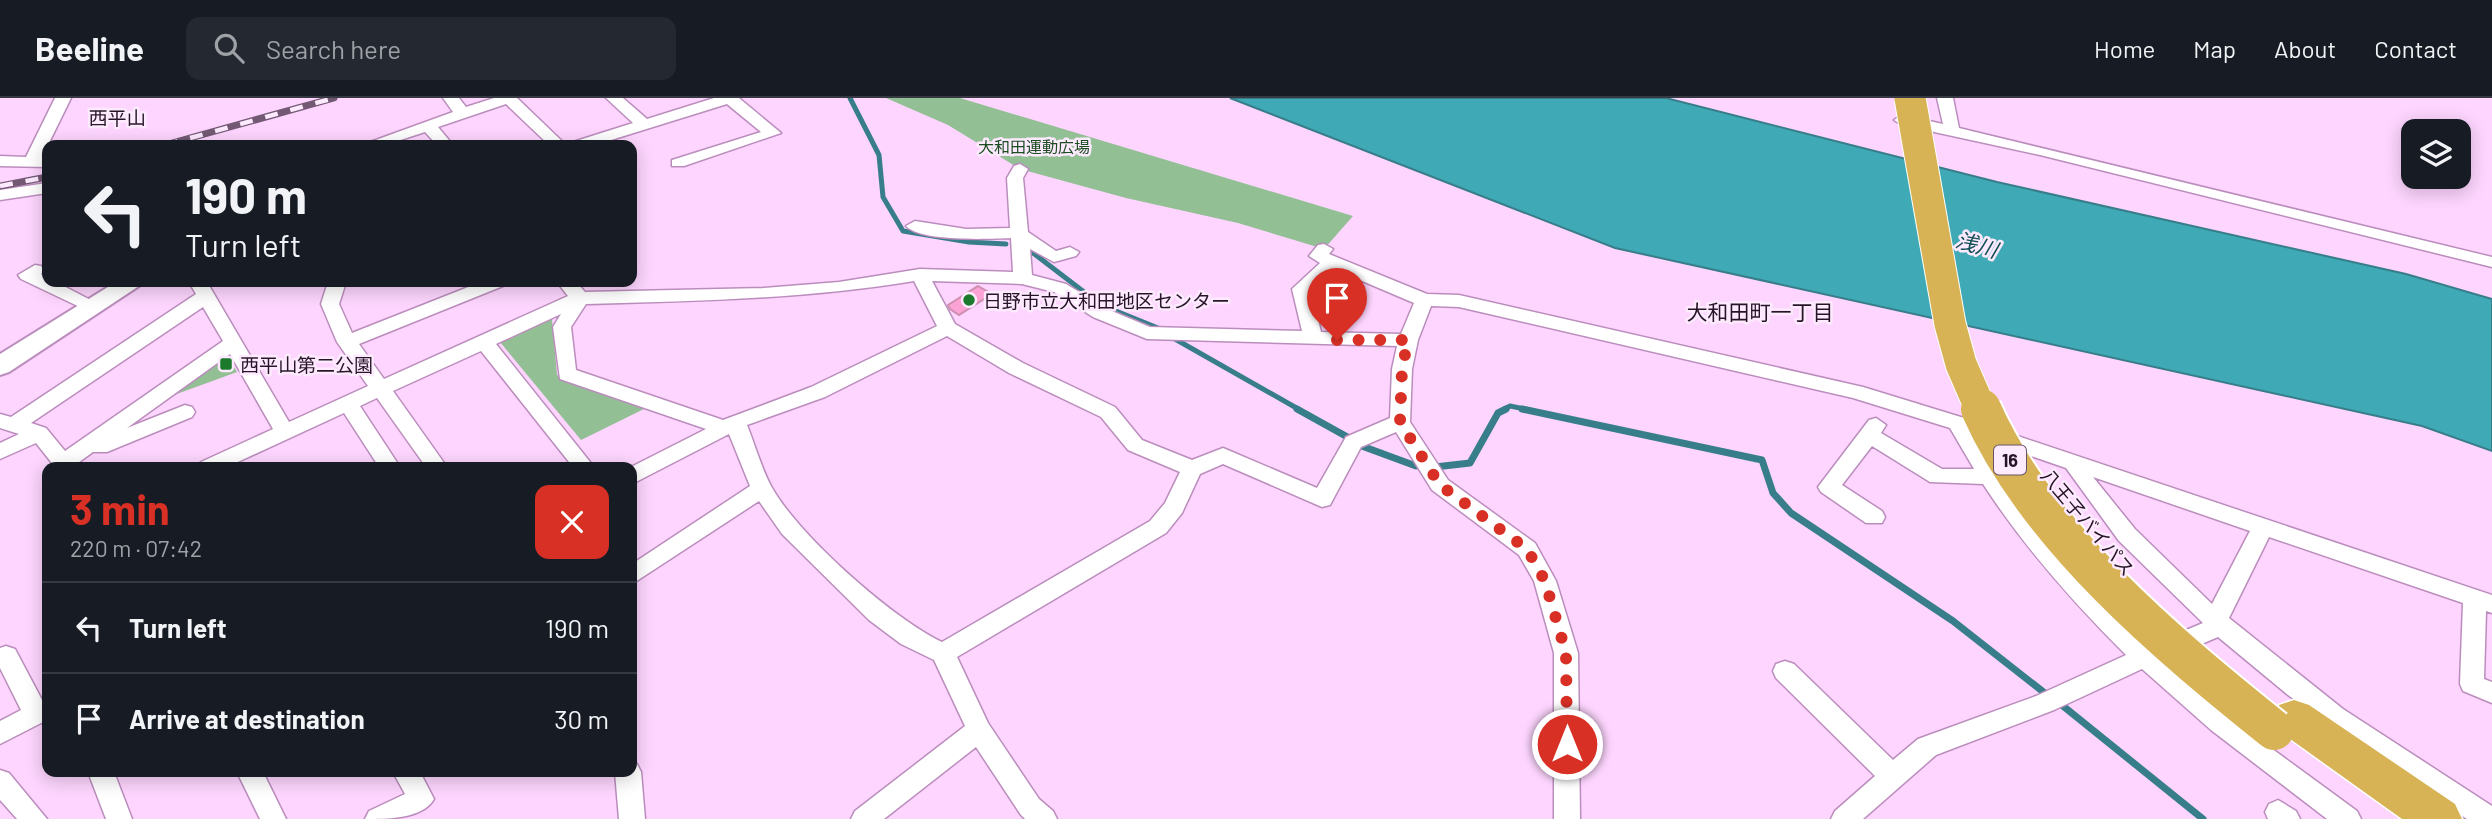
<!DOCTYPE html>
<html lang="en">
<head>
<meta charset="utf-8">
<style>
  :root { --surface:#171b24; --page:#242831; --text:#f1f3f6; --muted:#9ea1a6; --line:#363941; --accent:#d93025 }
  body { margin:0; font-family:Barlow,"Noto Sans JP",sans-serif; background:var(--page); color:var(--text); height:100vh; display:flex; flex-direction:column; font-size:26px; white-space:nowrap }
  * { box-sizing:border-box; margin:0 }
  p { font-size:23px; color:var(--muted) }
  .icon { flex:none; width:38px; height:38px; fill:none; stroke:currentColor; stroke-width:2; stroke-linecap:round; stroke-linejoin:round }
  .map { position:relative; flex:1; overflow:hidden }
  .drawer { position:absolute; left:42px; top:364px; width:595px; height:315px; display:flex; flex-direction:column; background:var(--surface); border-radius:14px; box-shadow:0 4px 18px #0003 }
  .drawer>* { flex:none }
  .hud { position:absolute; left:42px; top:42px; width:595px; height:147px; border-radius:14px; box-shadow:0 4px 18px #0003; background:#171b24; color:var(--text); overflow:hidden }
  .controls { position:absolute; left:2401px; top:21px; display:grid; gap:14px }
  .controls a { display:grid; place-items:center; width:70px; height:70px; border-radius:14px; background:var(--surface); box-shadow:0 4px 18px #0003; font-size:35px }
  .pin { position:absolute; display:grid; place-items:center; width:60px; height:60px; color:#fff; margin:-72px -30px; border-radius:50% 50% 50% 0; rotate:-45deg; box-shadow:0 0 7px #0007 }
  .pin .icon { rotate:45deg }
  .me { position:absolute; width:77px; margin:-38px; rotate:0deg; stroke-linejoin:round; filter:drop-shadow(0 0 5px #0008) }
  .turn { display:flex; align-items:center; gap:24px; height:147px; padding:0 28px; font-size:32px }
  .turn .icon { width:91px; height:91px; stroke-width:2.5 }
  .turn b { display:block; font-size:49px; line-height:60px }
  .round { display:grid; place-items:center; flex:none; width:74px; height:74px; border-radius:14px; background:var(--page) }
  .overview { display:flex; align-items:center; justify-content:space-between; height:119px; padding:0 28px }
  h1 { font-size:42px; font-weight:700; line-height:52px; color:var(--accent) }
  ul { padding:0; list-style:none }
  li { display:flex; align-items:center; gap:21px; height:91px; padding:0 28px; border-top:2px solid var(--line) }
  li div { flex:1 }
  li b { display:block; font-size:26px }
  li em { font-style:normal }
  header { display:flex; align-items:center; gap:42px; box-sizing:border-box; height:98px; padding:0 35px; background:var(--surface); border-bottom:2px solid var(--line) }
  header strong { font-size:33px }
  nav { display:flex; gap:38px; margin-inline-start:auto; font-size:24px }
  .search { width:490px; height:63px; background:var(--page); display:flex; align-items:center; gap:18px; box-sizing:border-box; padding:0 24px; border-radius:14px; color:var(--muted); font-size:26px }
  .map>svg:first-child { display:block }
  .green { fill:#92bf94 }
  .water { fill:#3fa9b5; stroke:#387d8a; stroke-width:2 }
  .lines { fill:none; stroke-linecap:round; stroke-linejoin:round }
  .stream-far1 { stroke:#387d8a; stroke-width:5 }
  .stream { stroke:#387d8a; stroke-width:7 }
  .building { fill:#fba3d4; stroke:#cd90b1; stroke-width:2 }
  .minor-casing { stroke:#bb8dbd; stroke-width:3 }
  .tertiary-casing { stroke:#bb8dbd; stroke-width:4 }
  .trunk-casing { stroke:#fff; stroke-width:3 }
  .minor { fill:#fff; fill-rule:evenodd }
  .tertiary { fill:#fff; fill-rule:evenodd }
  .trunk { fill:#d8b356; fill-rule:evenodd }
  .rail-casing { stroke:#735974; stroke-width:7 }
  .rail { stroke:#feeaff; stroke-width:4.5; stroke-dasharray:13; stroke-linecap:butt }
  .trunk-bridge-far1-casing { stroke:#fff; stroke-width:33; stroke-linecap:butt }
  .trunk-bridge-casing { stroke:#fff; stroke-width:44; stroke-linecap:butt }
  .trunk-bridge-far1 { stroke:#d8b356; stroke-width:31 }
  .trunk-bridge { stroke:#d8b356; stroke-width:40 }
  .route { stroke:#d93025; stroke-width:12; stroke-dasharray:0 21.6 }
  .poi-dot { fill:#1b7a2b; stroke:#feeaff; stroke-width:2.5 }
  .labels { text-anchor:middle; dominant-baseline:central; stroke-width:5; stroke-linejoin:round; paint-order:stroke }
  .far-park-label { font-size:16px; fill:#1a4c20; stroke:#feeaff }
  .shield { fill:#feeaff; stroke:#685568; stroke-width:2 }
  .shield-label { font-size:18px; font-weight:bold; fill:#271527 }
  .far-quarter-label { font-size:19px; fill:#271527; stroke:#feeaff }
  .poi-label { font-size:19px; fill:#271527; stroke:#feeaff; text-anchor:start }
  .street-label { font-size:19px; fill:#271527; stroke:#feeaff }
  .water-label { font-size:21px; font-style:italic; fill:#135056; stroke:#feeaff }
  .neighbourhood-label { font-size:21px; fill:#271527; stroke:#feeaff }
</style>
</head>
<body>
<header>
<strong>Beeline</strong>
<div class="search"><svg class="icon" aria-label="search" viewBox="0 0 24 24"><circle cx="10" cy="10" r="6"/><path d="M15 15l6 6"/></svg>Search here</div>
<nav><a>Home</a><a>Map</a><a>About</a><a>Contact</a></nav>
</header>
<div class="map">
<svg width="2492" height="721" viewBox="0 0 2492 721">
  <rect width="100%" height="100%" fill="#fdd5fe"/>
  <g class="green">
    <path d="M886,0H960L1353,118L1324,151L1238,125L1126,100L1020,71L948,27Z"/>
    <path d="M552,221L557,277L646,310L581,342L500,244Z"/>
    <path d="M226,256L237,274L152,305Z"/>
  </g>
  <path class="water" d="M1230,0H1666L1997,84L2406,176L2492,201V353L2422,328L1615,150Z"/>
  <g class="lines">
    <g class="stream-far1">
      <path d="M850,0L879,57L883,99L903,133L969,144L1006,146"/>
      <path d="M1024,148L1101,207L1163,232"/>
      <path d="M1175,241L1300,312"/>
      <path d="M1503,312L1510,308L1530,312"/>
    </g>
    <g class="stream">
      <path d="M1297,311L1351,341"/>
      <path d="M1522,311L1762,362L1773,395L1791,415L1953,523L2046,596"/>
      <path d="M1359,347L1416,368"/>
      <path d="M1435,369L1470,365L1498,315L1506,311"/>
      <path d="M2063,608L2203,721"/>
    </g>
  </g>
  <path class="building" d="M978,188L992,196L959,217L950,211L948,207Z"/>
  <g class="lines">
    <g class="minor-casing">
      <g id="minor">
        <path d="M55,0H71L42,59H47V69L0,68V58L26,59Z"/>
        <path d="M443,0H459L466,9L494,0H517L566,47H549L506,6L438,29L453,47H437L425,34L385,47H362L453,14Z"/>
        <path d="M606,0H623L647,21L714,0H739L781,35L684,68H672V62L761,34L727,6L595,47H571L573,44L633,25Z"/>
        <path d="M1937,0H1953L1959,30L2492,159V169L2040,57L1902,27L1894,22L1902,17L1943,26Z"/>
        <path d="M1020,66L1028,71L1023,80L1028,134L1056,153L1070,149L1079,154L1076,158L1054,164L1030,151L1032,177L1066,186L1107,211L1150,229L1302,233L1292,191L1320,165L1309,158L1318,147L1324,146L1333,151L1329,156L1427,196L1459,197L1863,289L1964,320L2492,497V515L2486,513L2484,581L2492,584V605L2463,593L2460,586L2463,505L2269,439L2229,520L2343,611L2492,708V721H2467L2402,679L2288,597L2218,539L2164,562L2271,650L2357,713L2361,721H2327L2211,632L2142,571L2054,612L1936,657L1863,721H1831L1835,713L1875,678L1776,580L1773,573L1776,566L1785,563L1794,566L1893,662L1918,641L2036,598L2126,557C2073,504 2024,449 1983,386L1930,384L1872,348L1842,387L1882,413L1885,419L1882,425H1866L1821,394L1818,389L1869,322L1876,320L1886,327L1881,335L1942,371H1974L1950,330L1853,300L1459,209L1431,208L1418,242L1412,271L1410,324L1448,382L1535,445L1556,483L1578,555L1580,721H1554V555L1534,483L1519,457L1432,392L1396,334L1361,349L1330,407L1322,409L1223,366L1200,376L1182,415L1166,435L957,559L988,625L1039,701L1053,713L1057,721H1025L1021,717L976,649L884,721H851L855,713L965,628L934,562L901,546L869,522L782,436L759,403L632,486V466L750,388L729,336L632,386L631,369L706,331L560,281L553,229L561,216L496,246L594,369H573L481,253L393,293L447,369H426L377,300L360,308L400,369H379L344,315L227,369H198L201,364L273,331L230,256L127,330L185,307L192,309L195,314L192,319L107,354H93L75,367L76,369H55L36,345L0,361V345L19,336L0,330V316L11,319L196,196L189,184H207L289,324L368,288L337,244L321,206L328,184H346L339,206L352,235L481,184H506L503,188L359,246L384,281L568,198L557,184H576L585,194L764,190L839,184L920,171L1013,174L1011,140C989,141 921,144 906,128L915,123L966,131L1010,130L1007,80L1014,68ZM1334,171L1414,205L1401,236L1321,234L1311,192ZM914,183L937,228L811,289L723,322L576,272L571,229L586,206C696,203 805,201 914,183ZM932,183L1022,186L1054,194L1093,219L1147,241L1397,248L1392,271L1390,320L1346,339L1317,390L1223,350L1192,362L1142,342L1115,309L1023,265L955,226ZM203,209L223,243L65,353L46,330L31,325ZM947,238L1009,275L1101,319L1128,352L1180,374L1165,405L1150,423L942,544C893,521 797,436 771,388C761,369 755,347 747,327L825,299ZM1976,339L2066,370L2119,443L2203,525L2148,548C2082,484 2024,417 1976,339ZM2093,379L2250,433L2212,506L2135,431Z"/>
        <path d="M47,85V95L0,102V92Z"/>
        <path d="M35,167L41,168L44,172L41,176L47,180V184H56L102,208L93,214L86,212L21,181L18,177Z"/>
        <path d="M6,548L15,551L42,602L47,601V622L0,646V623L21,612L0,570V550Z"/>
        <path d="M632,664L637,666L641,674L645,721H619L615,674H632Z"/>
        <path d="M0,672L9,675L47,721H17L0,702Z"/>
        <path d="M88,674H114L132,721H106Z"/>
        <path d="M237,674H263L286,721H260Z"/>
        <path d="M393,674H420L434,701C423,721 387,721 365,721L369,713L405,696Z"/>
        <path d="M2278,702L2296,713L2300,721H2268L2265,714L2269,706Z"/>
      </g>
    </g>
    <g class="tertiary-casing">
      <path id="tertiary" d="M116,184H145L9,274L0,277V256Z"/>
    </g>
    <g class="trunk-casing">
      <path id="trunk" d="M2294,602L2309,607L2455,706L2462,721H2402L2279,633L2272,620L2279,607Z"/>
    </g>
    <use href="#minor" class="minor"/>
    <use href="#tertiary" class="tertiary"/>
    <use href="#trunk" class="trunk"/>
    <g class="rail-casing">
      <g id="rail">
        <path d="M165,47L334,0"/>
        <path d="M0,88L47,79"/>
      </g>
    </g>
    <use href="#rail" class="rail"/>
    <g class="trunk-bridge-far1-casing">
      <path id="trunk-bridge-far1" d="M1910,0L1950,226L1961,266L1981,312"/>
    </g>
    <g class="trunk-bridge-casing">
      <path id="trunk-bridge" d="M1981,311C2037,438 2168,547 2274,632"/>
    </g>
    <use href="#trunk-bridge-far1" class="trunk-bridge-far1"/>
    <use href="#trunk-bridge" class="trunk-bridge"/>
  </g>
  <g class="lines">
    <path class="route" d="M1337,242H1408L1402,271L1400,324L1440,387L1527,451L1545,483L1566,555L1567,646"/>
  </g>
  <g class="poi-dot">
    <circle cx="969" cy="202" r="7"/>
    <rect x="219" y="259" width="14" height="14" rx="3.5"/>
  </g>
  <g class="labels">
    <g class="far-park-label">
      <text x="1034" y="48">大和田運動広場</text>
    </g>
    <rect class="shield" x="1994" y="347.5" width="32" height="29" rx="5"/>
    <g class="shield-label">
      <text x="2010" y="362">16</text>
    </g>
    <g class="far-quarter-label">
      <text x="117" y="19">西平山</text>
    </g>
    <g class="poi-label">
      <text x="983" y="202">日野市立大和田地区センター</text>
      <text x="240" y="266">西平山第二公園</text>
    </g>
    <g class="street-label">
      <text transform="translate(2088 424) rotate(50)">八王子バイパス</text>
    </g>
    <g class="water-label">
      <text transform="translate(1977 146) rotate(16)">浅川</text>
    </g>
    <g class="neighbourhood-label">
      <text x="1760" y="213">大和田町一丁目</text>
    </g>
  </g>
</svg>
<div class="controls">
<a><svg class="icon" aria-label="layers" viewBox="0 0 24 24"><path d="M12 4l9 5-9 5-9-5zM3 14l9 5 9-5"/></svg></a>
</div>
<div class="pin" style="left:1337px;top:242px;background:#d93025"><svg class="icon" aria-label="arrive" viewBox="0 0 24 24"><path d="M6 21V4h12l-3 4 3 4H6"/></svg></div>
<svg class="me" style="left:1567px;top:646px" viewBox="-20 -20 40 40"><circle r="17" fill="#d93025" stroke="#fff" stroke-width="3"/><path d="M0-11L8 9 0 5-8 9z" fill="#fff"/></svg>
<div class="hud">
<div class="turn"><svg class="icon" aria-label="left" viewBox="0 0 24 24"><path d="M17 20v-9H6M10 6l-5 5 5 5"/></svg><div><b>190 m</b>Turn left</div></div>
</div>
<section class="drawer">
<div class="overview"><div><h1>3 min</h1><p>220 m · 07:42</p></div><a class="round" style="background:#d93025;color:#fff"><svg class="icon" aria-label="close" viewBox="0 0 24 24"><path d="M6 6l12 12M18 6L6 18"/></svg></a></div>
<ul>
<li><svg class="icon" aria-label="left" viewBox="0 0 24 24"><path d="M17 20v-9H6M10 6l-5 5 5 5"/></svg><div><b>Turn left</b></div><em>190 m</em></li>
<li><svg class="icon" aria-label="arrive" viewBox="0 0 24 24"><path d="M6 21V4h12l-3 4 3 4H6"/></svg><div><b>Arrive at destination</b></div><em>30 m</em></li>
</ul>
</section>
</div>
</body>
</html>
